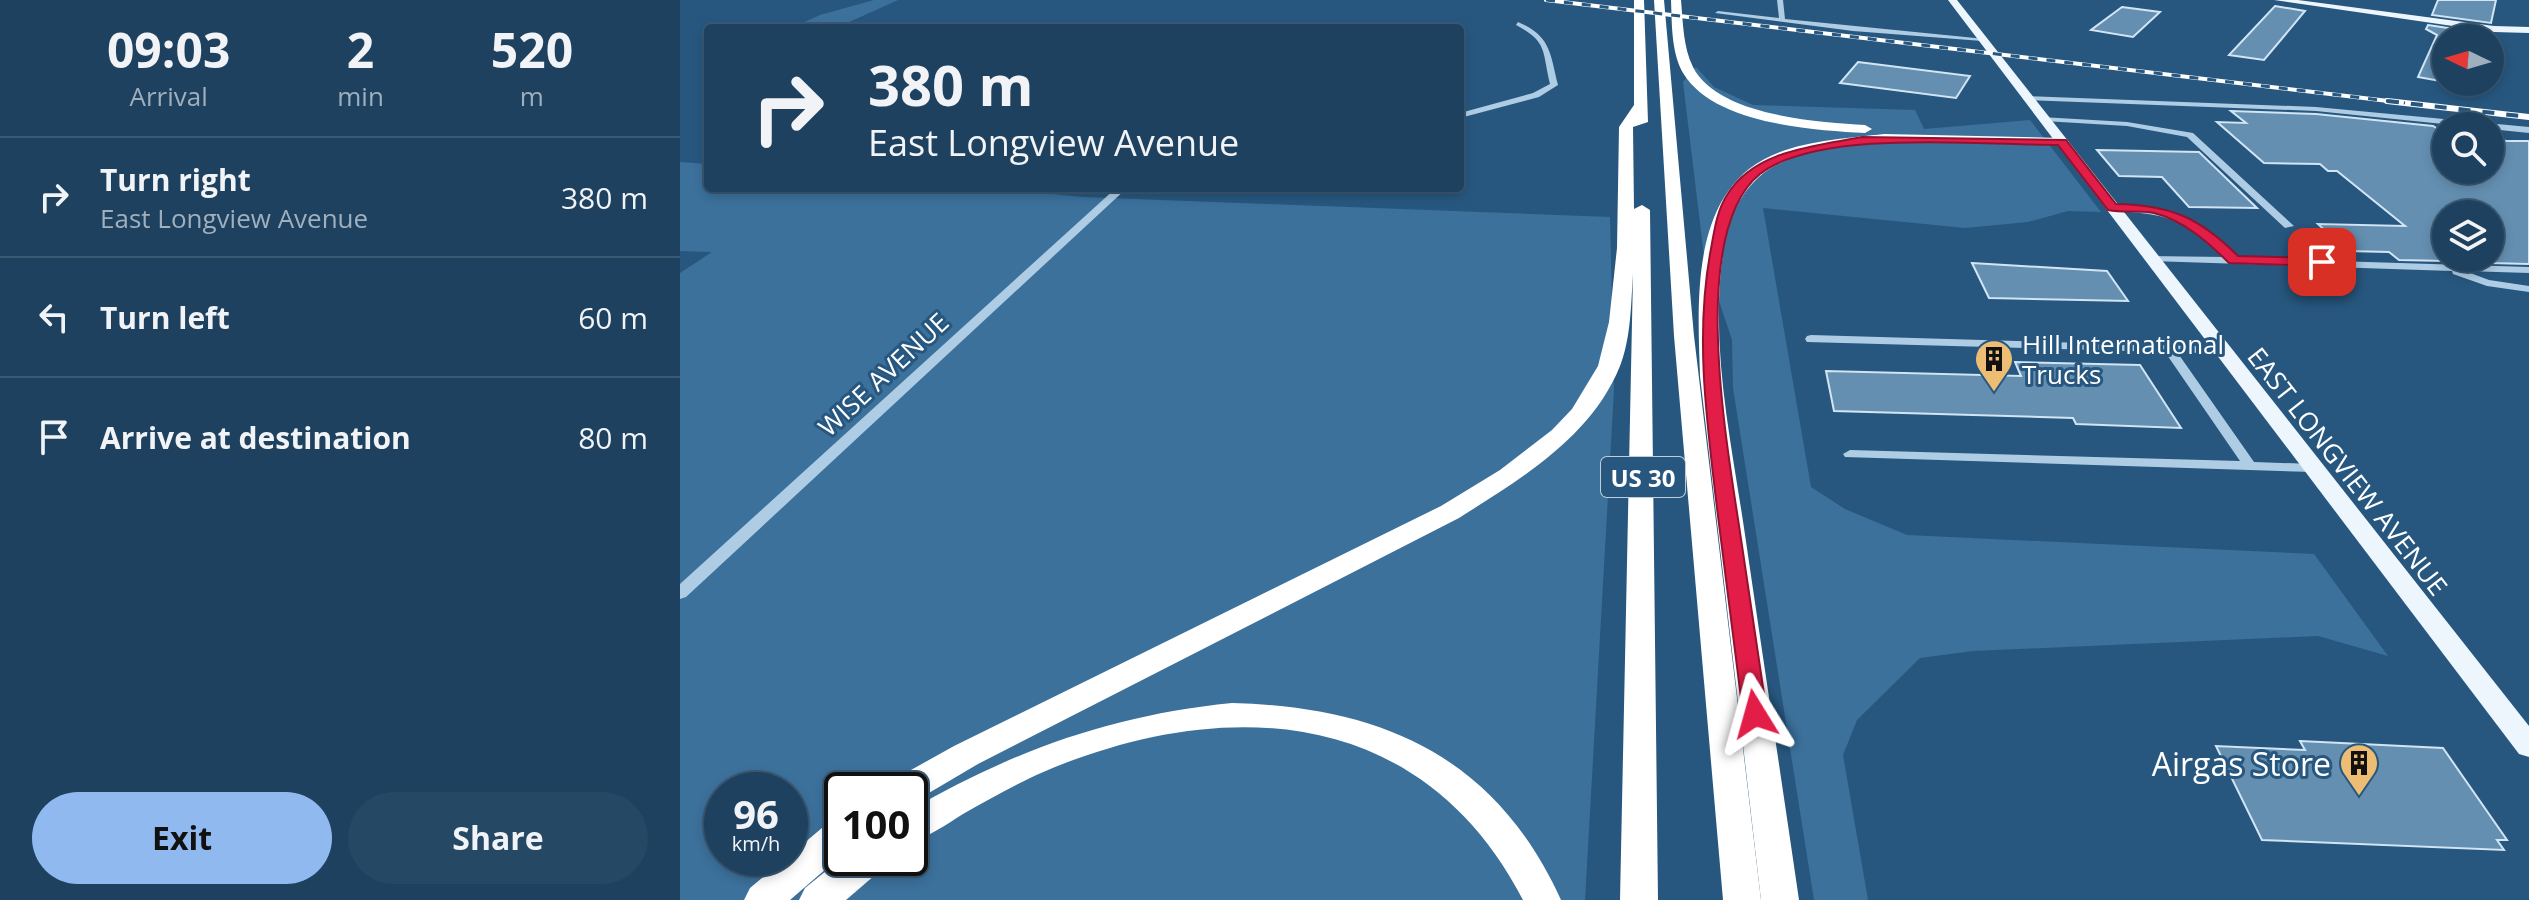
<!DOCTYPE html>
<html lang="en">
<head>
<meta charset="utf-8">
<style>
  :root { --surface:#1d415f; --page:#254865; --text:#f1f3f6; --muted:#a0afbd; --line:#3b5a74; --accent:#90b9f0 }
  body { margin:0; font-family:"Open Sans",sans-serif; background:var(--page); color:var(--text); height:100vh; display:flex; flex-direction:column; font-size:30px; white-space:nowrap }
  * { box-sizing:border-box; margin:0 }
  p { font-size:26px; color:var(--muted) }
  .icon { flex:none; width:44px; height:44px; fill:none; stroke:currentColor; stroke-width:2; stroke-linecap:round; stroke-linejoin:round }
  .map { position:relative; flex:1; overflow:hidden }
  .panel { display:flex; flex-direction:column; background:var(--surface); width:680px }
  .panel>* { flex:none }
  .banner { position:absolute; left:24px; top:24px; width:760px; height:168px; border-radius:8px; box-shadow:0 4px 12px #0003,0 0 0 2px var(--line); background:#1d415f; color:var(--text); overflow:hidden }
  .needle { width:52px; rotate:275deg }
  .tools { position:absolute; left:1752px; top:24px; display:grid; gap:16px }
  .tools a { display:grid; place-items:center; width:72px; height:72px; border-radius:50%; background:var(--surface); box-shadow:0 4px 12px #0003,0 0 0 2px var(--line); font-size:40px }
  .speed { position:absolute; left:24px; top:772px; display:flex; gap:16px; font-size:40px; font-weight:700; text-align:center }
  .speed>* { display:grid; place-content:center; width:104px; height:104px; border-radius:50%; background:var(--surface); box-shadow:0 4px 12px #0003,0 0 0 2px var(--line); line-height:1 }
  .speed small { font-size:20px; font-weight:400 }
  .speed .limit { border:4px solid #111; border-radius:12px; background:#fff; color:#111 }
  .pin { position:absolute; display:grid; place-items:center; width:68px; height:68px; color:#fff; margin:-34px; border-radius:16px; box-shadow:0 4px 12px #0006 }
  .me { position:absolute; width:88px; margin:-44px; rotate:352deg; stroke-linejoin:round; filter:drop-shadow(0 0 6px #0008) }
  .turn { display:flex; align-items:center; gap:28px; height:168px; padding:0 32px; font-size:36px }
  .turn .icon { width:104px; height:104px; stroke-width:2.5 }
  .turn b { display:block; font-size:56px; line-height:68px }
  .eta { display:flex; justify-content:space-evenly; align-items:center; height:136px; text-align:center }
  .eta b { font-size:48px; font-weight:700; line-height:56px }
  .primary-button { display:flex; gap:16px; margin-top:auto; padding:16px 32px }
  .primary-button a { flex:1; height:92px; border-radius:48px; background:var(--accent); color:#111; font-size:32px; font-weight:700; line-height:92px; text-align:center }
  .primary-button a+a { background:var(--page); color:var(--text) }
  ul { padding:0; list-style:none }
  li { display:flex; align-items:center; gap:24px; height:120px; padding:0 32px; border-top:2px solid var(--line) }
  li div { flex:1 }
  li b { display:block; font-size:30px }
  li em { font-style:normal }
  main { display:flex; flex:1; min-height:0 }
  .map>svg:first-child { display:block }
  .green { fill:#3c719c; fill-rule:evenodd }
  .building { fill:#648fb1; stroke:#d1e5f4; stroke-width:2 }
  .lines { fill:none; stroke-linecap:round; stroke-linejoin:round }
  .minor { fill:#aecde5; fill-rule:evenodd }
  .major { fill:#eef6fd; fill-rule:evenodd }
  .highway { fill:#fff; fill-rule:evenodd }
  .rail-far1-casing { stroke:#fff; stroke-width:4 }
  .rail-casing { stroke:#fff; stroke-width:6 }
  .rail-far1 { stroke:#27577f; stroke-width:3; stroke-dasharray:9; stroke-linecap:butt }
  .rail { stroke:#27577f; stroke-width:4; stroke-dasharray:12; stroke-linecap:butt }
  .route { fill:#e11d48; stroke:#92132f; stroke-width:2 }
  .labels { text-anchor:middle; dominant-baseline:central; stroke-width:6; stroke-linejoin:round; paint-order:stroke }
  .shield { fill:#27577f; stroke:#becdd9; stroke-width:2 }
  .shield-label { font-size:24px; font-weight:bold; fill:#fff }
  .poi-label { font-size:26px; fill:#fff; stroke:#27577f; text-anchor:start }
  .street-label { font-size:26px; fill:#fff; stroke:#27577f }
  .near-poi-label { font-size:32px; fill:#fff; stroke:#27577f; text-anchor:end }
</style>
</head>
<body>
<main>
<section class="panel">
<div class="eta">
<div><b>09:03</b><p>Arrival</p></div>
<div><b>2</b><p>min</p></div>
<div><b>520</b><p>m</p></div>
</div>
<ul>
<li><svg class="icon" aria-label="right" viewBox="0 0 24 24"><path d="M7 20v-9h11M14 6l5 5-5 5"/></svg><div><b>Turn right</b><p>East Longview Avenue</p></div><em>380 m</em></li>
<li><svg class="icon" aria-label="left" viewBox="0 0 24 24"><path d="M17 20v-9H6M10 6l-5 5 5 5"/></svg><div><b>Turn left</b></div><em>60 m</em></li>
<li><svg class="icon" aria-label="arrive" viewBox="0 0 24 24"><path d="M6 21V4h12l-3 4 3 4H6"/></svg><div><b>Arrive at destination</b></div><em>80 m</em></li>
</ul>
<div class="primary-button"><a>Exit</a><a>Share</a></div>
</section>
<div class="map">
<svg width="1849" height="900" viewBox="0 0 1849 900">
  <rect width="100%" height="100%" fill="#27577f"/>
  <g class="green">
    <path d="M194,0H218L156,28H111L140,15Z"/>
    <path d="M1016,67L1034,87L1073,105L1235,110L1244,129L1350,120L1421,212L1388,211L1348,222L1285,228L1083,208L1131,487L1165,509L1227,535L1634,554L1708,656L1638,636L1293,651L1240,658L1177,720L1163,755L1188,900H1134L1053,388L1052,340L1024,256L1003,82Z"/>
    <path d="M0,162L28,164V188H311L403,197L930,217L934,390L905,900H0V273L32,252L0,251ZM42,790H110V858H42ZM162,790H230V858H162Z"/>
  </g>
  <g class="building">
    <path d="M1758,0H1816L1811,23L1752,15Z"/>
    <path d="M1595,6L1625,11L1584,60L1549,55Z"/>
    <path d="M1442,7L1480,12L1453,37L1411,30Z"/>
    <path d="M1748,25L1808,34L1807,38H1766V82L1738,77L1757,35L1746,29Z"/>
    <path d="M1178,62L1290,76L1276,98L1160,83Z"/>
    <path d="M1551,111L1636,114L1753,126L1766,134V170H1810V132L1826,141H1849V264L1810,263V214H1766V261L1719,260L1709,252L1667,251L1638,224L1725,226L1657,171H1648L1640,164L1584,163L1537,122L1566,123Z"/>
    <path d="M1417,150L1519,152L1577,208L1509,207L1482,177L1439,176Z"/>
    <path d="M1292,263L1427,271L1448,301L1309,298Z"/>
    <path d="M1335,362L1460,365L1501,428L1396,424L1393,418L1154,411L1146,371L1341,376Z"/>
    <path d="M1620,741L1763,748L1827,840H1817L1824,850L1582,840L1536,746L1625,750Z"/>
  </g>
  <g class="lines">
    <g class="minor">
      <path d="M1097,0H1103L1105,19L1305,39L1302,41L1173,31L1035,13L1038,11L1099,18Z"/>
      <path d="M838,22C871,36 870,53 878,85L859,97L780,118V113L853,93L870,84C862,51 868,42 836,25Z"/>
      <path d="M1347,96L1636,107L1849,127V133L1810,129V126H1783L1636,111L1344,100L1343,98Z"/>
      <path d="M1361,117L1447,122L1513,133L1614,226L1605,228L1507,137L1447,126L1364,121H1361Z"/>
      <path d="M436,188H447L6,597L0,599V584Z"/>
      <path d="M1433,205C1488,207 1517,220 1558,258L1849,267V273L1785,271L1809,280L1849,286V292L1807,286L1773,274L1772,271L1471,261L1466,258L1467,256L1545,257C1523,236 1499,218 1468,214C1455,212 1442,212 1430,210V206Z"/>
      <path d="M1131,335L1546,347L1548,350L1546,353L1542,354L1497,352L1574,462L1633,464L1640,468L1633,472L1165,457L1163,454L1170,450L1560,461L1485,352L1127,342L1125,339L1127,336Z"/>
    </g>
    <g class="major">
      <path d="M1268,0H1277L1849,726V757L1839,754Z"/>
      <path d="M1594,0H1618L1814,26L1849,27V33L1814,32Z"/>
    </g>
    <g class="highway">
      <path d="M954,0H964L968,122L953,127L954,209L962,205L970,210L978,900H940L953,274C951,304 951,338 940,366C911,438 840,479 779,518L298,764L237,800L230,803V790H208L213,780L274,746L761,506L820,470L872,430L892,409L918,366L929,322L937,248L939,127L954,105Z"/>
      <path d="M974,0H984L1014,336L1081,900H1043L994,336Z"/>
      <path d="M991,0H1001C1003,22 1003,47 1013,67C1038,116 1137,122 1185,125L1192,129L1185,133C1131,130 1034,124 1003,73C991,52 992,23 991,0Z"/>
      <path d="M1204,134L1382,138L1389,142L1382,146C1309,143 1136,126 1079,177C1049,204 1043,243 1040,282C1034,364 1052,447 1064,528C1082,652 1101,776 1119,900H1081L1020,376C1018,310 1011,215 1069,169C1104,141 1161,139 1204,134Z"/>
      <path d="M552,703C703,707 816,757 881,900H843C746,712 557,694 375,767C343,780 313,797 283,814C266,825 249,836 230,843V810C335,750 432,715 552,703Z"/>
      <path d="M162,818V855L110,900H64L70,888L106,858H110V855L149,822Z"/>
      <path d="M162,858H207L202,869L166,900H119L125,888Z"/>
    </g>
    <g class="rail-far1-casing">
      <path id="rail-far1" d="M866,0L1725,103"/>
    </g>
    <g class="rail-casing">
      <path id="rail" d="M1707,101L1849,117"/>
    </g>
    <use href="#rail-far1" class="rail-far1"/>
    <use href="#rail" class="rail"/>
  </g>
  <path class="route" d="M1182,137L1386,140L1436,204C1490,205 1519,217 1558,256L1642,258L1649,262L1642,266L1549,263C1528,242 1503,220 1474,213C1459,210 1443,213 1428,210L1378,145C1304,145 1139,128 1080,174C1006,233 1049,456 1061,539C1070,597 1078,656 1087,714L1083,720L1075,723L1066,720L1063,714C1054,645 1046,577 1037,508C1027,423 1015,338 1030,254C1034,234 1036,212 1047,195C1074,150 1136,146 1182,137Z"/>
  <defs>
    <g id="building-pin" transform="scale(2)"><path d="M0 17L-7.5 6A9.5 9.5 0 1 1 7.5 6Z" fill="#edbd74" stroke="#27577f"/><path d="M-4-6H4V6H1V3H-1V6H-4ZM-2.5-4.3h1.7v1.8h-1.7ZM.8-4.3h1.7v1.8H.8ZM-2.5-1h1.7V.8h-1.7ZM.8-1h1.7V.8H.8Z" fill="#111"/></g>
  </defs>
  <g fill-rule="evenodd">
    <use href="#building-pin" x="1314" y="359"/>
    <use href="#building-pin" x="1679" y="763"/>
  </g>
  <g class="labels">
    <rect class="shield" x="921" y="457" width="84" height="40" rx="6"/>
    <g class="shield-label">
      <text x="963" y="477">US 30</text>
    </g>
    <g class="poi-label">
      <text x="1342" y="344">Hill International<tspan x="1342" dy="30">Trucks</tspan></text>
    </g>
    <g class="street-label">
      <text transform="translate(203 374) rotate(-43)">WISE AVENUE</text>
      <text transform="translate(1668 471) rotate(52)">EAST LONGVIEW AVENUE</text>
    </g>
    <g class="near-poi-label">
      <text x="1651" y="763">Airgas Store</text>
    </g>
  </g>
</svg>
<div class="tools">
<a><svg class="needle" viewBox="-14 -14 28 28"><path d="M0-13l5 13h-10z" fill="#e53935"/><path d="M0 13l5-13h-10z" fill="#a0afbd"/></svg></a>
<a><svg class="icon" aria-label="search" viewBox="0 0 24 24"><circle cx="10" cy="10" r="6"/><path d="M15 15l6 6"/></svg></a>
<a><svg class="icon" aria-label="layers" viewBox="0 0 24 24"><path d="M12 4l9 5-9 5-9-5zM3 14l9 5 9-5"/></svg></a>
</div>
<div class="speed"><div>96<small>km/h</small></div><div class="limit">100</div></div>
<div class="pin" style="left:1642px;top:262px;background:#d93025"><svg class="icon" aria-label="arrive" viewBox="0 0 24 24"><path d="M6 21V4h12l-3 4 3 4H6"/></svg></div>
<svg class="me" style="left:1075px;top:714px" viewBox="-20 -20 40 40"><path d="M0-17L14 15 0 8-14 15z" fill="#e11d48" stroke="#fff" stroke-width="4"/></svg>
<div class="banner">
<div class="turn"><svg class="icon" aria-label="right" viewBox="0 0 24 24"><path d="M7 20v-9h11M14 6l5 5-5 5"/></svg><div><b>380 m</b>East Longview Avenue</div></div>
</div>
</div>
</main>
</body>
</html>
